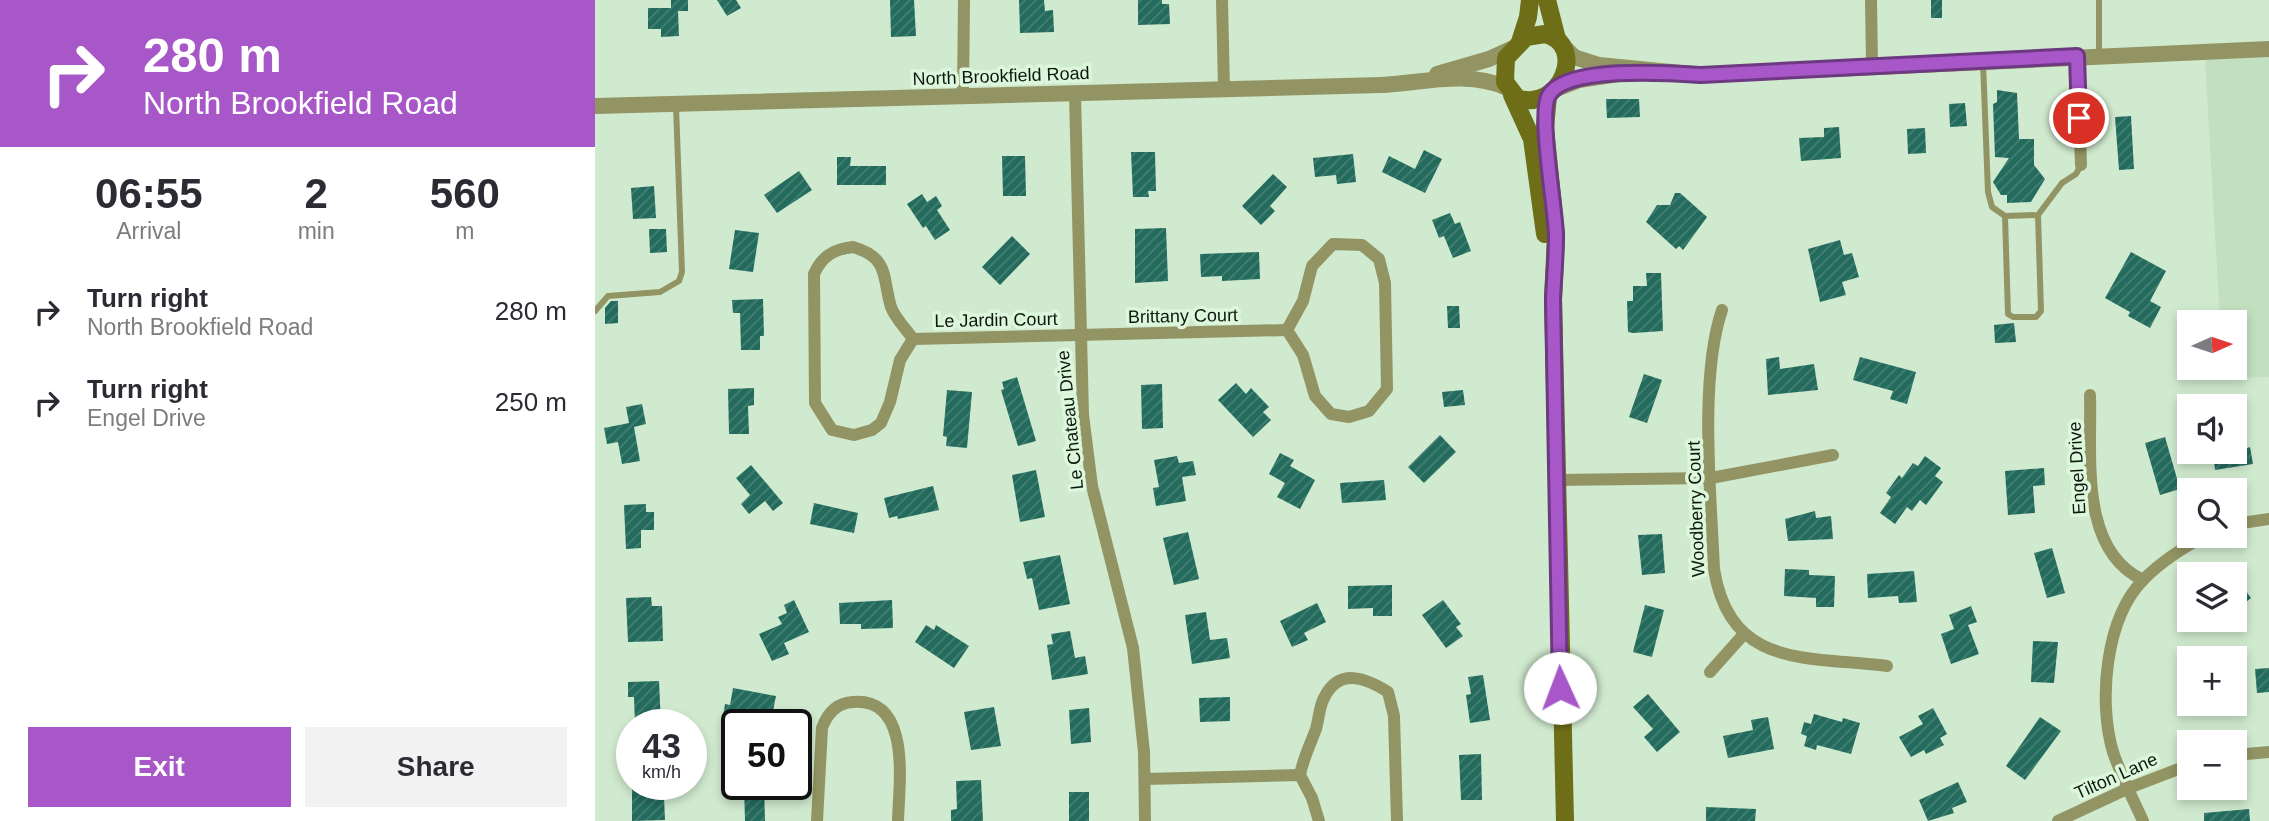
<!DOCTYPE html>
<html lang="en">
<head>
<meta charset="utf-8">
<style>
  :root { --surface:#fff; --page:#f2f2f3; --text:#2b2b33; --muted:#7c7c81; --accent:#a757c7 }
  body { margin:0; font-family:Arial,sans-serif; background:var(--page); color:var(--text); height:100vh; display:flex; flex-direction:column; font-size:26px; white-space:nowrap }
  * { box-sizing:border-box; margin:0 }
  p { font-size:23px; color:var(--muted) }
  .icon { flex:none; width:38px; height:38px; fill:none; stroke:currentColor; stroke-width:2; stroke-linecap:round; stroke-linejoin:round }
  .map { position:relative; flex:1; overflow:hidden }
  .sheet { display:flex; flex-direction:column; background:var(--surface); width:595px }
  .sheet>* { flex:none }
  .hud { background:#a757c7; color:#fff; overflow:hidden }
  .needle { width:46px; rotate:87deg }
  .tools { position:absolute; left:1582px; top:310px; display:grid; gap:14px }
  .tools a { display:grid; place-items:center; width:70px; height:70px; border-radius:0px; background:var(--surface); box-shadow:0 4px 10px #0003; font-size:35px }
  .speed { position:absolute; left:21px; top:709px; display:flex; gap:14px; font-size:35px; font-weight:700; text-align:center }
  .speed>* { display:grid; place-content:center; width:91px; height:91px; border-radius:50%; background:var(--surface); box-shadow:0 4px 10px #0003; line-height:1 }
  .speed small { font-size:18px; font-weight:400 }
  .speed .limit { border:4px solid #111; border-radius:10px; background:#fff; color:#111 }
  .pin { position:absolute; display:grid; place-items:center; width:60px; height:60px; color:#fff; margin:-30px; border:4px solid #fff; border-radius:50%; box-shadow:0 2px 7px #0007 }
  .me { position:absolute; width:77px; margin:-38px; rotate:358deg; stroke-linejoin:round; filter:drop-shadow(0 0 5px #0008) }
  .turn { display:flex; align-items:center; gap:24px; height:147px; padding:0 28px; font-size:32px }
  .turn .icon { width:91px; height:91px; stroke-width:2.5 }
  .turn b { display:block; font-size:49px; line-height:60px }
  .eta { display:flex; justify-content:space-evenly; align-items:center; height:119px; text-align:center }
  .eta b { font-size:42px; font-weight:700; line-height:49px }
  .button { display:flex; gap:14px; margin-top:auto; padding:14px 28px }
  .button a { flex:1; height:80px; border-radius:0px; background:var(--accent); color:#fff; font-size:28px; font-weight:700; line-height:80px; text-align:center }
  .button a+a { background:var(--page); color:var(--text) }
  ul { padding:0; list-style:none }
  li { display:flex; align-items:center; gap:21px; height:91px; padding:0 28px }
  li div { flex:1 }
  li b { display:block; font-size:26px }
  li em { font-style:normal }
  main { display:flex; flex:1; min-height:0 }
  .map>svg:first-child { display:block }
  .built { fill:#c2e0c0 }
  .building { fill:url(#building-hatch) }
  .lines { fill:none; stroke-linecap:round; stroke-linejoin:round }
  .service { stroke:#939463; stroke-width:6 }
  .minor { stroke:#939463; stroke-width:12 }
  .tertiary { stroke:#939463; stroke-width:16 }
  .secondary { stroke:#6e6e18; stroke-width:18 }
  .route-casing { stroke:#6d3981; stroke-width:18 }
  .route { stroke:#a757c7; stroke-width:12 }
  .labels { text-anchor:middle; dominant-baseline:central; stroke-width:7; stroke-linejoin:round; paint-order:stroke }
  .street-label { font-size:18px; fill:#0f180f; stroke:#ddf7dc }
</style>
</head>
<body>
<main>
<section class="sheet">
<div class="hud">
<div class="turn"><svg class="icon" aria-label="right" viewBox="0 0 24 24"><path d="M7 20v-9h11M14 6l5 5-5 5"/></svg><div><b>280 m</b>North Brookfield Road</div></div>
</div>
<div class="eta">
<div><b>06:55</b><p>Arrival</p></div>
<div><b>2</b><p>min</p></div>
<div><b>560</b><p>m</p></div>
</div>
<ul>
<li><svg class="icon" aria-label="right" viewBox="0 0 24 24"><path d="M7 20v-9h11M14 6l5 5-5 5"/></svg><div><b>Turn right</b><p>North Brookfield Road</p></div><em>280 m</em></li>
<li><svg class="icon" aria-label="right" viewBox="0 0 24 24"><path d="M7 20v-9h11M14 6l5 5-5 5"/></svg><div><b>Turn right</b><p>Engel Drive</p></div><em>250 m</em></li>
</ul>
<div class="button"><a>Exit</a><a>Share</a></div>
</section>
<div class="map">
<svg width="1674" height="821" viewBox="0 0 1674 821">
  <defs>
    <pattern id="building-hatch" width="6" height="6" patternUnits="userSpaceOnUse" patternTransform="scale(1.75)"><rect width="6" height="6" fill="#226b5d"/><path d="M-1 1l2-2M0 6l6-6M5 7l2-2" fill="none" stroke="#477f74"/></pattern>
  </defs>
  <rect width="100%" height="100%" fill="#d0eacf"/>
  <path class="built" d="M1674,57V377L1628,378V368H1640V322H1625L1610,60Z"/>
  <g class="building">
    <path d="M76,0H93V11H83L84,36L66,37V29H53V8H76Z"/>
    <path d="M122,0H141L146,8L132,16Z"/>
    <path d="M295,0H319L321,36L296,37Z"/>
    <path d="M424,0H449L450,11L458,10L459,32L425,33Z"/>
    <path d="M543,0H567V4H574L575,24L543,25Z"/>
    <rect x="1336" y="0" width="11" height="18"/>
    <path d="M1402,90L1422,93L1424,139H1439V165L1450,179L1436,202L1412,203V195H1406L1398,182L1414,158L1400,157L1398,104L1402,102Z"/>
    <path d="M1011,99H1044L1045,117L1012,118Z"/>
    <path d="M1370,103L1372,126L1355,127L1354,104Z"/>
    <path d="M1536,116L1539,169L1524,170L1520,117Z"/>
    <path d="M1244,127L1246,158L1206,161L1204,138L1229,137V128Z"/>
    <path d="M1330,128L1331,153L1313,154L1312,129Z"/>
    <path d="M829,150L847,159L830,193L787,172L794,156L820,169Z"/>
    <path d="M536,152H560L561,191H553L554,197H538Z"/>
    <path d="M758,154L761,182L742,184L741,175L720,177L718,158Z"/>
    <path d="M407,156H430L431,196H408Z"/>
    <path d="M242,157H256L255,166H291V185H242Z"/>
    <path d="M204,171L217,190L182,213L169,195Z"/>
    <path d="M678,174L692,187L675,206L680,211L666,225L647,206Z"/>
    <path d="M59,186L61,218L38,219L36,188Z"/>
    <path d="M1080,193H1085L1112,217L1088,250L1084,246L1081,249L1051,222L1062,205H1075Z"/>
    <path d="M327,194L332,202L341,196L347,206L342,210L355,230L340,240L331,226L328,228L312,204Z"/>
    <path d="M855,213L860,224L865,222L876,251L858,258L849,236L844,238L837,220Z"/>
    <path d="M571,228L573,281L540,283V229Z"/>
    <path d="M54,229H71L72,252L55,253Z"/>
    <path d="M140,230L164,233L158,272L134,269Z"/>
    <path d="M417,236L435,254L405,285L387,267Z"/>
    <path d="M1245,240L1249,255L1257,253L1264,277L1247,282L1251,295L1225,302L1213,249Z"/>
    <path d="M664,252L665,279L627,281V276L606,277L605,254Z"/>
    <path d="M1536,252L1571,271L1555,301L1566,307L1555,328L1533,316L1535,312L1510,298Z"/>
    <path d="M1051,273H1066L1068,331L1038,333L1033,332L1032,301H1038V286H1052Z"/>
    <path d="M168,299L169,336H165V350H146L145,313H138L137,300Z"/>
    <path d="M16,301H23V323L10,324V308Z"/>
    <path d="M852,306H864L865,328H853Z"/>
    <path d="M1419,323L1421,342L1400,343L1399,325Z"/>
    <path d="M1184,357L1185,369L1219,364L1223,390L1173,395L1171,359Z"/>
    <path d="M1265,357L1321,372L1312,404L1295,399L1298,391L1258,380Z"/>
    <path d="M1049,374L1067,380L1052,423L1034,417Z"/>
    <path d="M422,377L441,441L423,446L406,390L409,389L407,382Z"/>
    <path d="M641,383L651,394L656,388L674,407L668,412L676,420L658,437L623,400Z"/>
    <path d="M567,384L568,428L547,429L546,385Z"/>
    <path d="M159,388V405L153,406L154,434H134L133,389Z"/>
    <path d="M352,390L377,392L372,448L351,446L352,437L348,436Z"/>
    <path d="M868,390L870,405L849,407L847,392Z"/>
    <path d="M47,404L51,424L39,427L45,461L27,464L23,442L12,444L9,428L34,423L31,407Z"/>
    <path d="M845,435L861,452L829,483L813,467Z"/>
    <path d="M1570,437L1585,489L1565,495L1550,443Z"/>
    <path d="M1655,447L1658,464L1620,470L1618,452H1640Z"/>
    <path d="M685,453L699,460L695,466L720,480L705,509L682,497L690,483L674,474Z"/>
    <path d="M582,456L584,463L598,461L601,475L587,477L591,501L561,506L558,488L564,487L559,460Z"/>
    <path d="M1330,456L1346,468L1340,476L1348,482L1331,505L1325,500L1317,511L1312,507L1300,524L1285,513L1296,497L1291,493L1304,475L1307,478L1318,463L1323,466Z"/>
    <path d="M156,465L188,503L178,511L170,501L154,514L146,504L155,495L141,478Z"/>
    <path d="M1449,468L1450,485L1438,486L1440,513L1413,515L1410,471Z"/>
    <path d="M441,470L450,517L425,522L417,475Z"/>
    <path d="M789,480L791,500L747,503L745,483Z"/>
    <path d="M338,486L344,510L303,519L302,516L294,518L289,498Z"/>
    <path d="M219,503L263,513L259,533L215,524Z"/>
    <path d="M51,504V512H59V530H46V548L31,549L29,505Z"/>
    <path d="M1220,511L1221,518L1236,516L1238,539L1193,541L1190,519Z"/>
    <path d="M593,532L604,579L579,585L568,538Z"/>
    <path d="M1067,534L1070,573L1047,575L1043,535Z"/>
    <path d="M1457,548L1470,593L1452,598L1439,553Z"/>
    <path d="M465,555L475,604L444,610L437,578L432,579L428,562Z"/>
    <path d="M1190,569L1214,570V575L1240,576L1239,607H1221V598L1189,596Z"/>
    <path d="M1319,571L1322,602L1304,603L1303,596L1273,598L1272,574Z"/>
    <path d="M1640,576L1656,598L1640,611Z"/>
    <path d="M797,585V616H778V608L753,609V586Z"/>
    <path d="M56,597L57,606H67L68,641L33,642L31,598Z"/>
    <path d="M199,600L214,632L189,643L194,654L177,661L164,634L187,624L183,617L192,613L189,605Z"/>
    <path d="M297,600L298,628L266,629V624H245L244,603Z"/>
    <path d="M848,600L866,624L861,627L868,636L851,648L827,615Z"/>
    <path d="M722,603L731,622L709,633L713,640L697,647L685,621Z"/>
    <path d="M1050,605L1069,610L1057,657L1038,652Z"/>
    <path d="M1376,606L1382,622L1373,625L1384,654L1356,664L1346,634L1359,629L1354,615Z"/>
    <path d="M611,612L615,640L632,638L635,658L597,664L590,615Z"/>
    <path d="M331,625L339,630L341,625L374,646L359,668L320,642Z"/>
    <path d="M475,631L480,658L490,656L493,674L457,680L452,645L458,644L456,634Z"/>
    <path d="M1438,641L1463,642L1459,683L1436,682Z"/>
    <path d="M1674,668V692L1662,693L1660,669Z"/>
    <path d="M888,675L895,720L875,723L871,695L876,694L873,677Z"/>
    <path d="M64,681L66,724H40L39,697H33V682Z"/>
    <path d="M138,688L181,696L177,716L169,714L167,724H139L140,718L128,716L130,704L135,705Z"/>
    <path d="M1053,694L1085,732L1062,752L1049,737L1058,729L1038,707Z"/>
    <path d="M635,697V721L605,722L604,698Z"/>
    <path d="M399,707L406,746L376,750L369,712Z"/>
    <path d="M494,708L496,742L476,744L474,710Z"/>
    <path d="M1338,708L1352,734L1345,738L1349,745L1331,754L1329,750L1316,757L1304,737L1328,724L1323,716Z"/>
    <path d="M1219,714L1247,722L1248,718L1265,723L1256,754L1222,745L1221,750L1209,746L1212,736L1206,734L1209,722L1216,724Z"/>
    <path d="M1173,717L1179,749L1133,758L1128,736L1158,730L1156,720Z"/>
    <path d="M1445,717L1466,731L1430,780L1411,766Z"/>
    <path d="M886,754L887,800H866L864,755Z"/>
    <path d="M386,780L388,821H356V810L362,809L361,781Z"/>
    <path d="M1363,782L1372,802L1357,808L1359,813L1333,821L1324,800Z"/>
    <path d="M37,784H62L63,797H69L70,820L37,821Z"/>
    <path d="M149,785H169L170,821H150Z"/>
    <rect x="474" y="792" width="20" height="29"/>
    <path d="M1111,807L1161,809L1160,821H1111Z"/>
    <path d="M1654,809L1655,821H1609V813Z"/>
  </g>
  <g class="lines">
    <g class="service">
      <path d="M1504,0V56"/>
      <path d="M1388,62L1393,192L1397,207L1410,216"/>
      <path d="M1443,215L1410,216L1413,314L1418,317H1441L1446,311L1443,215L1467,183L1481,174L1486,165"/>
      <path d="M0,311L13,296L65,292L84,281L87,272L81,106"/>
    </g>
    <g class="minor">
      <path d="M627,0L629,89"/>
      <path d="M1276,0L1277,65"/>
      <path d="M1482,56L1486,165"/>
      <path d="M480,94L488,415L497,486L538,648L549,752L550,821"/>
      <path d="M368,96L369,0"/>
      <path d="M738,244L767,245L784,259L790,283L792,389L774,411L754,417L736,414L720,396L708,355L692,330L708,301L717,266Z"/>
      <path d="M258,247C295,258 287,277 296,307C300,318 311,329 318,339L305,360L295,402L286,423L277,430L259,435L237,430L220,403L219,274C227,256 239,249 258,247Z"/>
      <path d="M1127,310C1104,378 1116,496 1119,569C1135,670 1215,656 1292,666"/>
      <path d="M318,339L692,330"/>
      <path d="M1495,395C1497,453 1483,550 1548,580"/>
      <path d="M963,480L1116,478L1238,455"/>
      <path d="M1640,524L1674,519"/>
      <path d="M1115,672L1149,634"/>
      <path d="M1640,755L1674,752"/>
      <path d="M550,779L705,775"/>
      <path d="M222,821L227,728C232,714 241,703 258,702C317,698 304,783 303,821"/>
      <path d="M724,821L717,798L705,775C708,759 715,745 721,729C724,719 724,707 729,698C744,667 771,678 793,692L799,716L802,821"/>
      <path d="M1463,821L1534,788L1594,765"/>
      <path d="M1548,821C1538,799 1526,776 1518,752C1503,702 1510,618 1549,579C1567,561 1589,547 1610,536"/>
    </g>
    <g class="tertiary">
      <path d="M970,48L979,57L1004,65L1106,75L1674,49"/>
      <path d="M842,74L894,59L916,49"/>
      <path d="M961,89L984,80L1023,74"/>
      <path d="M0,106L786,85C827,83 873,70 912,88"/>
    </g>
    <g class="secondary">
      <path d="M952,0L962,39"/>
      <path d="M950,34C993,45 965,113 922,98L910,82L911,58L931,37Z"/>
      <path d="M925,42L933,17L935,0"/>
      <path d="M917,95L937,139L950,234"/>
      <path d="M953,96L950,128L961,236L958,299L970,821"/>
    </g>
  </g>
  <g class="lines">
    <g class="route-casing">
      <path id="route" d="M965,688L958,299C959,278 961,257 961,235C960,206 944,118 953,97C967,65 1077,73 1106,75L1482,56L1484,118"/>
    </g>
    <use href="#route" class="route"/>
  </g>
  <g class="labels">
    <g class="street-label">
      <text transform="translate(406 76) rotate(-2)">North Brookfield Road</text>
      <text transform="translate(588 316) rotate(-1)">Brittany Court</text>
      <text transform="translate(401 320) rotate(-1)">Le Jardin Court</text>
      <text transform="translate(475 420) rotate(-96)">Le Chateau Drive</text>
      <text transform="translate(1482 468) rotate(-93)">Engel Drive</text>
      <text transform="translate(1101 509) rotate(-92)">Woodberry Court</text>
      <text transform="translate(1521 776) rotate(-24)">Tilton Lane</text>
    </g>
  </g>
</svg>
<div class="tools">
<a><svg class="needle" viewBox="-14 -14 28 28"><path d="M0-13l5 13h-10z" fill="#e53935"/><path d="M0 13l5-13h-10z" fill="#7c7c81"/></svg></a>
<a><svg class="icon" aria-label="sound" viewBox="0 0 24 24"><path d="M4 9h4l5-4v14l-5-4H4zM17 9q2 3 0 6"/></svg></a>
<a><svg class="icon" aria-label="search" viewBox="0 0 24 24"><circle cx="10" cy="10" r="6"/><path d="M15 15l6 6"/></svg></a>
<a><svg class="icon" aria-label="layers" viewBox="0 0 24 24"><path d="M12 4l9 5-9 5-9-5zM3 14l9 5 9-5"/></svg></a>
<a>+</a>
<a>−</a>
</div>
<div class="speed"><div>43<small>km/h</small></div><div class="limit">50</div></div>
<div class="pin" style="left:1484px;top:118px;background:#d93025"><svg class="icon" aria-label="arrive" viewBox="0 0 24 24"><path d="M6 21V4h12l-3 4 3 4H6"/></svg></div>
<svg class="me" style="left:965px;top:688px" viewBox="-20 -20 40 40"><circle r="19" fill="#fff"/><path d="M0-13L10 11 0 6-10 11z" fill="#a757c7"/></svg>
</div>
</main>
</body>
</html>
